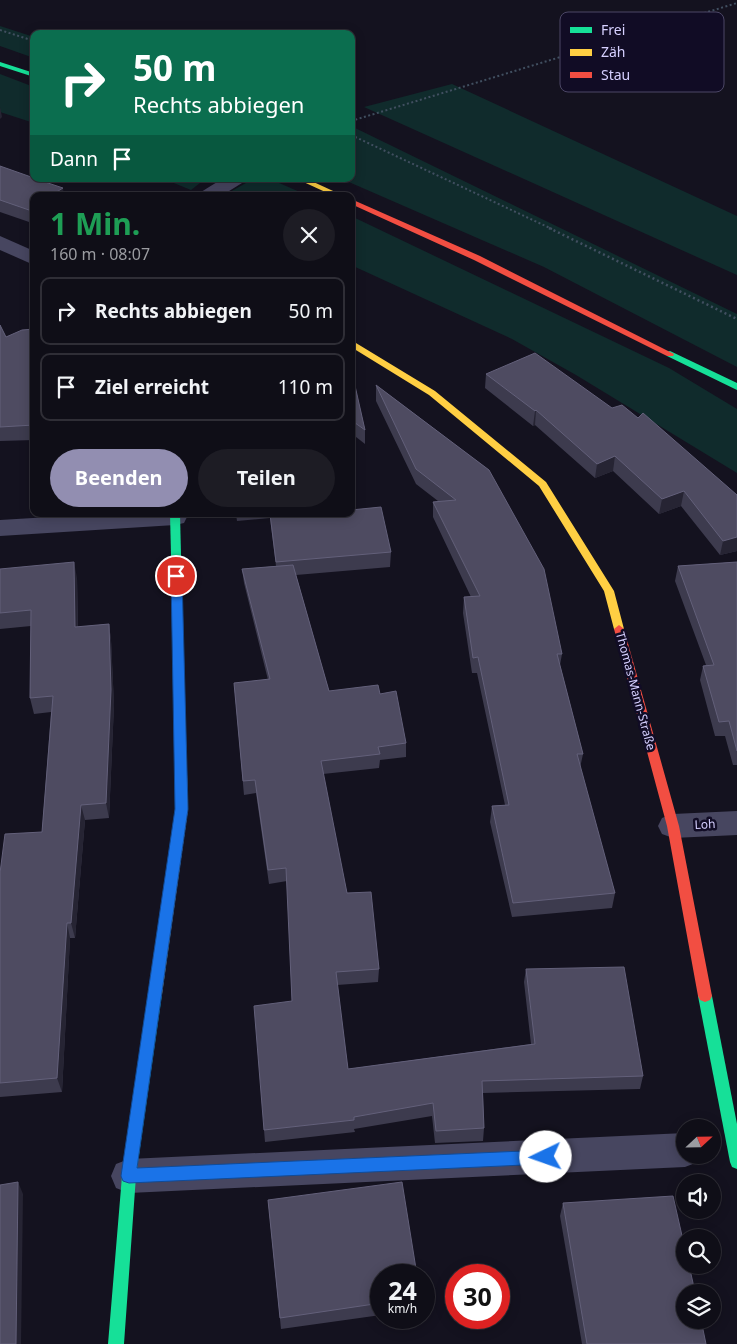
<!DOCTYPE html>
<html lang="de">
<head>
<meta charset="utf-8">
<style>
  :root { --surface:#0f0e17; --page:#1d1c24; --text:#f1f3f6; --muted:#9b9ca1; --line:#2f2e36; --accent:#928eb1 }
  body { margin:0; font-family:"Noto Sans",sans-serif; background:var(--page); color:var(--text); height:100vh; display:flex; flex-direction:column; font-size:19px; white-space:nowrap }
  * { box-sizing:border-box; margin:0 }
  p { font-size:16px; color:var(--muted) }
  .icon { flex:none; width:28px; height:28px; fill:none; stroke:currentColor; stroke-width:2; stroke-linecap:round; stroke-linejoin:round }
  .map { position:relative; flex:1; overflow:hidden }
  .panel { position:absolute; left:30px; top:192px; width:325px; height:325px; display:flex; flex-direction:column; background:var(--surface); border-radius:10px; box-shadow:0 2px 12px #0003,0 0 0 1px var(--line) }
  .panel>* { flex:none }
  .top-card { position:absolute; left:30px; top:30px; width:325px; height:152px; border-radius:10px; box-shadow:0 2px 12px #0003,0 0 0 1px var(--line); background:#0b6e4f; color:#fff; overflow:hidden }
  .needle { width:32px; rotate:68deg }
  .tools { position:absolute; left:676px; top:1119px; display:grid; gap:10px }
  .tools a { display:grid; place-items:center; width:45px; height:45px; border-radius:50%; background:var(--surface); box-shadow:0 2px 12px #0003,0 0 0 1px var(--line); font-size:25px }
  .speed { position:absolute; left:370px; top:1264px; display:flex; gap:10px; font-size:25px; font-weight:700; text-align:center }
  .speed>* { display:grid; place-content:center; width:65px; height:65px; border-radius:50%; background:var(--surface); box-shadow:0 2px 12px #0003,0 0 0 1px var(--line); line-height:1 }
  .speed small { font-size:12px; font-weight:400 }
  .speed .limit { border:8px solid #d22; background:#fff; color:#111 }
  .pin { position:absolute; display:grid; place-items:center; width:42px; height:42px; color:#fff; margin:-21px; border:2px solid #fff; border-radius:50%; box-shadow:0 1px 5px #0007 }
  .me { position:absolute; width:55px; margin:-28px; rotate:267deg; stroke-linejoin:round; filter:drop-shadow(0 0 4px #0008) }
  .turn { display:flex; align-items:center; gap:18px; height:105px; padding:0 20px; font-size:22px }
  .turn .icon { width:65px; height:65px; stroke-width:2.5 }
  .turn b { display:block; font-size:35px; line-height:42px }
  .then { display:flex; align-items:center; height:48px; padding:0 20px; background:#0003; gap:10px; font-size:19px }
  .round { display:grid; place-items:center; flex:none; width:52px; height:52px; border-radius:26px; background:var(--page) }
  .overview { display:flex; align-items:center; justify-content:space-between; height:85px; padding:0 20px }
  h1 { font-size:30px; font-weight:700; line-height:38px; color:#1e9e55 }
  .button { display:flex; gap:10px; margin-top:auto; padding:10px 20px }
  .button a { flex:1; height:58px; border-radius:30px; background:var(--accent); color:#fff; font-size:20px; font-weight:700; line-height:58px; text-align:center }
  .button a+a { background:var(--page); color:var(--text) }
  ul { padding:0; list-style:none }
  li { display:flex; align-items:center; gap:15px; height:68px; margin:0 10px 8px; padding:0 10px; border:2px solid var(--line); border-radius:10px }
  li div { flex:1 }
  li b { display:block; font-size:19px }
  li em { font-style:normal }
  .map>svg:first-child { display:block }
  .green { fill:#102b2c }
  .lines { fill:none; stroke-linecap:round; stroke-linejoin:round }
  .path-far1 { stroke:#414f60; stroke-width:2; stroke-dasharray:2 2.5; stroke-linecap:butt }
  .path { stroke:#414f60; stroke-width:2.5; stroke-dasharray:2 3; stroke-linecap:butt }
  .street { fill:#474660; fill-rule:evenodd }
  .fast { fill:#16e098; fill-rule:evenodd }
  .slow { fill:#ffcf43; fill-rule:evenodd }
  .jam { fill:#f24e42; fill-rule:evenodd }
  .wall { fill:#3d3b4e }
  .shaded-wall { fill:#262433 }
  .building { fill:#4e4b61; stroke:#63607a }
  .route { fill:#1a73e8; stroke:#114b97 }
  .labels { text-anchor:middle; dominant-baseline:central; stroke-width:5; stroke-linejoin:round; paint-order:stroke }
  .street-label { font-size:12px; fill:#d6d0ff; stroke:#110c25 }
  .key { fill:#110c25; stroke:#4c4766; stroke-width:1 }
  .key-label { font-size:14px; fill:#d6d0ff }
</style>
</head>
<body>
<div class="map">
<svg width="737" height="1344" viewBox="0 0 737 1344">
  <rect width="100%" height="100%" fill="#14121f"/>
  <g class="green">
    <path d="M0,26L34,37V58L0,46Z"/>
    <path d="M0,74L34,87V123L0,112Z"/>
    <path d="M452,84L737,216V275L364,107Z"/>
    <path d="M351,126L737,314V367L544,267L342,179H351Z"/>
    <path d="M164,179H205L191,190Z"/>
    <path d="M253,179H270L309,196H223Z"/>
    <path d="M351,216L669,368L737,409V473L576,375L512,339L351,265Z"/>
  </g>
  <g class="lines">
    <g class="path-far1">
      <path d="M0,30L34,41"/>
      <path d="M351,121L737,3"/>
      <path d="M351,135L552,229"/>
    </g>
    <path class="path" d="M549,228L737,319"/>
    <g class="street">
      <path d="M222,179H244L242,183L221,196H199L201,192Z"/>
      <path d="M0,236L34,251V265L0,250Z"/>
      <path d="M99,514H185L187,517L184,523L175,525L0,536V520Z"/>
      <path d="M737,811V835L673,838L662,834L658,826L662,818L673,814Z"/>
      <path d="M685,1133V1155H701L698,1162L685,1167L129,1193L116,1188L111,1176L116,1164L129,1159Z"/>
    </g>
    <g class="fast">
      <path d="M0,62L34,73V77L0,66Z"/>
      <path d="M670,351L737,383V390L667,356V352Z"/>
      <path d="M170,514H180L183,636L178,640L173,636Z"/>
      <path d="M155,988L160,990L162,994L136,1176L124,1344H108L122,1176L148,994L150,990Z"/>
      <path d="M705,990L710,992L712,996L737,1124V1169L732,1167L730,1162L698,996L700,992Z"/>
    </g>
    <g class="slow">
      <path d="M297,179H307L344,196H334Z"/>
      <path d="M351,340L435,391L546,482L614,591L624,629L623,632L619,633L614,629L604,591L539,486L429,395L351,347Z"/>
      <path d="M178,632L183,636L188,809L162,994L160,998L155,1000L150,998L148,994L176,809L173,636Z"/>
    </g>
    <g class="jam">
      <path d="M351,199L480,256L674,354L673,356H667L474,260L351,204Z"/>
      <path d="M619,625L624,629L679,826L712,996L710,1000L705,1002L700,1000L698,996L667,826L614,629Z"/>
    </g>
  </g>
  <g class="wall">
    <path d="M0,166L34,196V222L32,223L0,212Z"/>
    <path d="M0,325L6,337L34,329V440L0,441Z"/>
    <path d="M351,368L365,430V444L351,433Z"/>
    <path d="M486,374L612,408L638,418L737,495V551L720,555L681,506L659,514L613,471L595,478L535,425L533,426L485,388Z"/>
    <path d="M376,385L489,470L562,654L560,665L583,754L580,768L615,893L612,908L512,917L490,822L492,806L505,805L477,673H472L463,613L464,597H471L433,517V502L438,501L416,484L376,401Z"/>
    <path d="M236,514H351L391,552L390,567L296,575L329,691L380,694L406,743V757L380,760L379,768L323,774L347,893L379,969L378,982L337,985L348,1069L531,1044L524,982L526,969L643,1076L640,1089L483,1093L484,1128L483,1141L435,1143L432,1116L354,1129L355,1132L265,1142L264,1130L292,1001L287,881L269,884L256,793L244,795L234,683L268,680L244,583L242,569L276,566L270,518L237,521Z"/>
    <path d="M737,562V765H733L725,736H715L700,680L703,666L706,665L675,581L678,566Z"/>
    <path d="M0,569L77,578L78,627L109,624L111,640L114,705L109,818L85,820L75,938H70L62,1092L0,1097V873L42,832L51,712L34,714L30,698L31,626L0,629Z"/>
    <path d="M268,1200L381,1275V1315L281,1329Z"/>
    <path d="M563,1203L706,1344H582L560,1216Z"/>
  </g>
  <g class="shaded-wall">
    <path d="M0,107L2,117L0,119Z"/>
    <path d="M63,188L64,196H50Z"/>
    <path d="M34,207V222L32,223L29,210Z"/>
    <path d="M536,410L535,425L533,426L535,411Z"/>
    <path d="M615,456L613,471L595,478L597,464Z"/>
    <path d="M684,491L681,506L659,514L662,499Z"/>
    <path d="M737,537V551L720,555L723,541Z"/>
    <path d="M74,562L77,578L78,643L75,627Z"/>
    <path d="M109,624L111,640L114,705L109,818L106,803Z"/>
    <path d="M81,805L85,820L75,938L71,923Z"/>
    <path d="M67,923L70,938L62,1092L57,1078Z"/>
    <path d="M18,1182L23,1194L21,1344H16Z"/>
  </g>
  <g class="building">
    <path d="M0,166L34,178V179H36L63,188L50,196H34V207L29,210L0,200Z"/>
    <path d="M0,325L6,337L22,330L34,329V425L0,427Z"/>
    <path d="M535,353L612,408L622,405L638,418L643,413L737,495V537L723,541L684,491L662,499L615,456L597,464L536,410L535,411L486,374Z"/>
    <path d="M351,368L365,430L351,420Z"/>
    <path d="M376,385L489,470L544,569L562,654H557L583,754H577L615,893L513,903L492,806L509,805L478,657L473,658L464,597L480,596L433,502L456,500L416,469Z"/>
    <path d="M381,507L391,552L276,562L270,514H351V510Z"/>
    <path d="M74,562L75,627L109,624L111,690L106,803L81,805L71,923H67L57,1078L0,1083V873L5,834L42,832L53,696L30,698L31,610L0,613V569Z"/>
    <path d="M737,562V751L729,721L719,722L703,666L714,665L678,566Z"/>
    <path d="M293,565L329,691L378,685L380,694L396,691L406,743L378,747L380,754L321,761L347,893L371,892L379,969L336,972L348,1069L535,1044L526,969L624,967L643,1076L482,1081L484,1128L436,1131L433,1103L354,1117V1120L264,1130L254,1006L292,1001L286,868L268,870L255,780L243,781L234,683L270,679L242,569Z"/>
    <path d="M18,1182L16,1344H0V1185Z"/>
    <path d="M402,1182L417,1275H381V1303L280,1318L268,1200Z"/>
    <path d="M673,1196L685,1249V1265H689L695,1292H685V1320H701L706,1344H587L563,1203Z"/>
  </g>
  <path class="route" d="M176,572L182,576L188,809L137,1168L546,1150L551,1152L553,1157L551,1162L546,1164L129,1183L123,1181L121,1176L175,809L171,576Z"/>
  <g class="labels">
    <g class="street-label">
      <text transform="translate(636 691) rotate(75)">Thomas-Mann-Straße</text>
      <text transform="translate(705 824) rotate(-3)">Loh</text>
    </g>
  </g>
  <rect x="560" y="12" width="164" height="80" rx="8" class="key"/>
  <rect x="570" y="27" width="22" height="6" fill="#16e098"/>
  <rect x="570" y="49" width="22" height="7" fill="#ffcf43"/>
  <rect x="570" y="72" width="22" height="6" fill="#f24e42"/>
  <g class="key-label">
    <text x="601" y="35">Frei</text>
    <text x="601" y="57">Zäh</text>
    <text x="601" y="80">Stau</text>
  </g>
</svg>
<div class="tools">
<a><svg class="needle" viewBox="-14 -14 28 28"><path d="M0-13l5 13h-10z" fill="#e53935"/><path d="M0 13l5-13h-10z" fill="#9b9ca1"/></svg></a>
<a><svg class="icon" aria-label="sound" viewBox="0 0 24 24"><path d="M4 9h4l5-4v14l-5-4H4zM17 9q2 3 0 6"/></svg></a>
<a><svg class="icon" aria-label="search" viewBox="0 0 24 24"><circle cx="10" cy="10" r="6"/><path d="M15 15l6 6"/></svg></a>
<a><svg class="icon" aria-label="layers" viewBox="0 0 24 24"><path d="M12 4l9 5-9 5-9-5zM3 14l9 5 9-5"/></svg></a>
</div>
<div class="speed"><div>24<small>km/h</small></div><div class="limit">30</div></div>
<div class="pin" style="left:176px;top:576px;background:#d93025"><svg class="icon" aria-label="arrive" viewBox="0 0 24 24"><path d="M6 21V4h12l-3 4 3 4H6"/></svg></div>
<svg class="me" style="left:546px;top:1157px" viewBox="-20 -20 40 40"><circle r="19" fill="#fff"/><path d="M0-13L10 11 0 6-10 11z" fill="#1a73e8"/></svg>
<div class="top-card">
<div class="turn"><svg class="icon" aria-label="right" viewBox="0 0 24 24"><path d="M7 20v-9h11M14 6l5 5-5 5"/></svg><div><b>50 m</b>Rechts abbiegen</div></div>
<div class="then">Dann<svg class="icon" aria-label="arrive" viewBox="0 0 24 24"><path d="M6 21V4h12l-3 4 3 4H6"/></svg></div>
</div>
<section class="panel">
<div class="overview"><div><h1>1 Min.</h1><p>160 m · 08:07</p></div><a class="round"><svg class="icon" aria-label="close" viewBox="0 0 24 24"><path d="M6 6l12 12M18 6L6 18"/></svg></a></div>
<ul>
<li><svg class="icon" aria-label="right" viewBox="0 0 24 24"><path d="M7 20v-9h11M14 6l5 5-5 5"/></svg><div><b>Rechts abbiegen</b></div><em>50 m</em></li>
<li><svg class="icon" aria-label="arrive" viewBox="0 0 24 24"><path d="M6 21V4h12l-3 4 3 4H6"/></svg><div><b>Ziel erreicht</b></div><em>110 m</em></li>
</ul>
<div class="button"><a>Beenden</a><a>Teilen</a></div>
</section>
</div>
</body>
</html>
